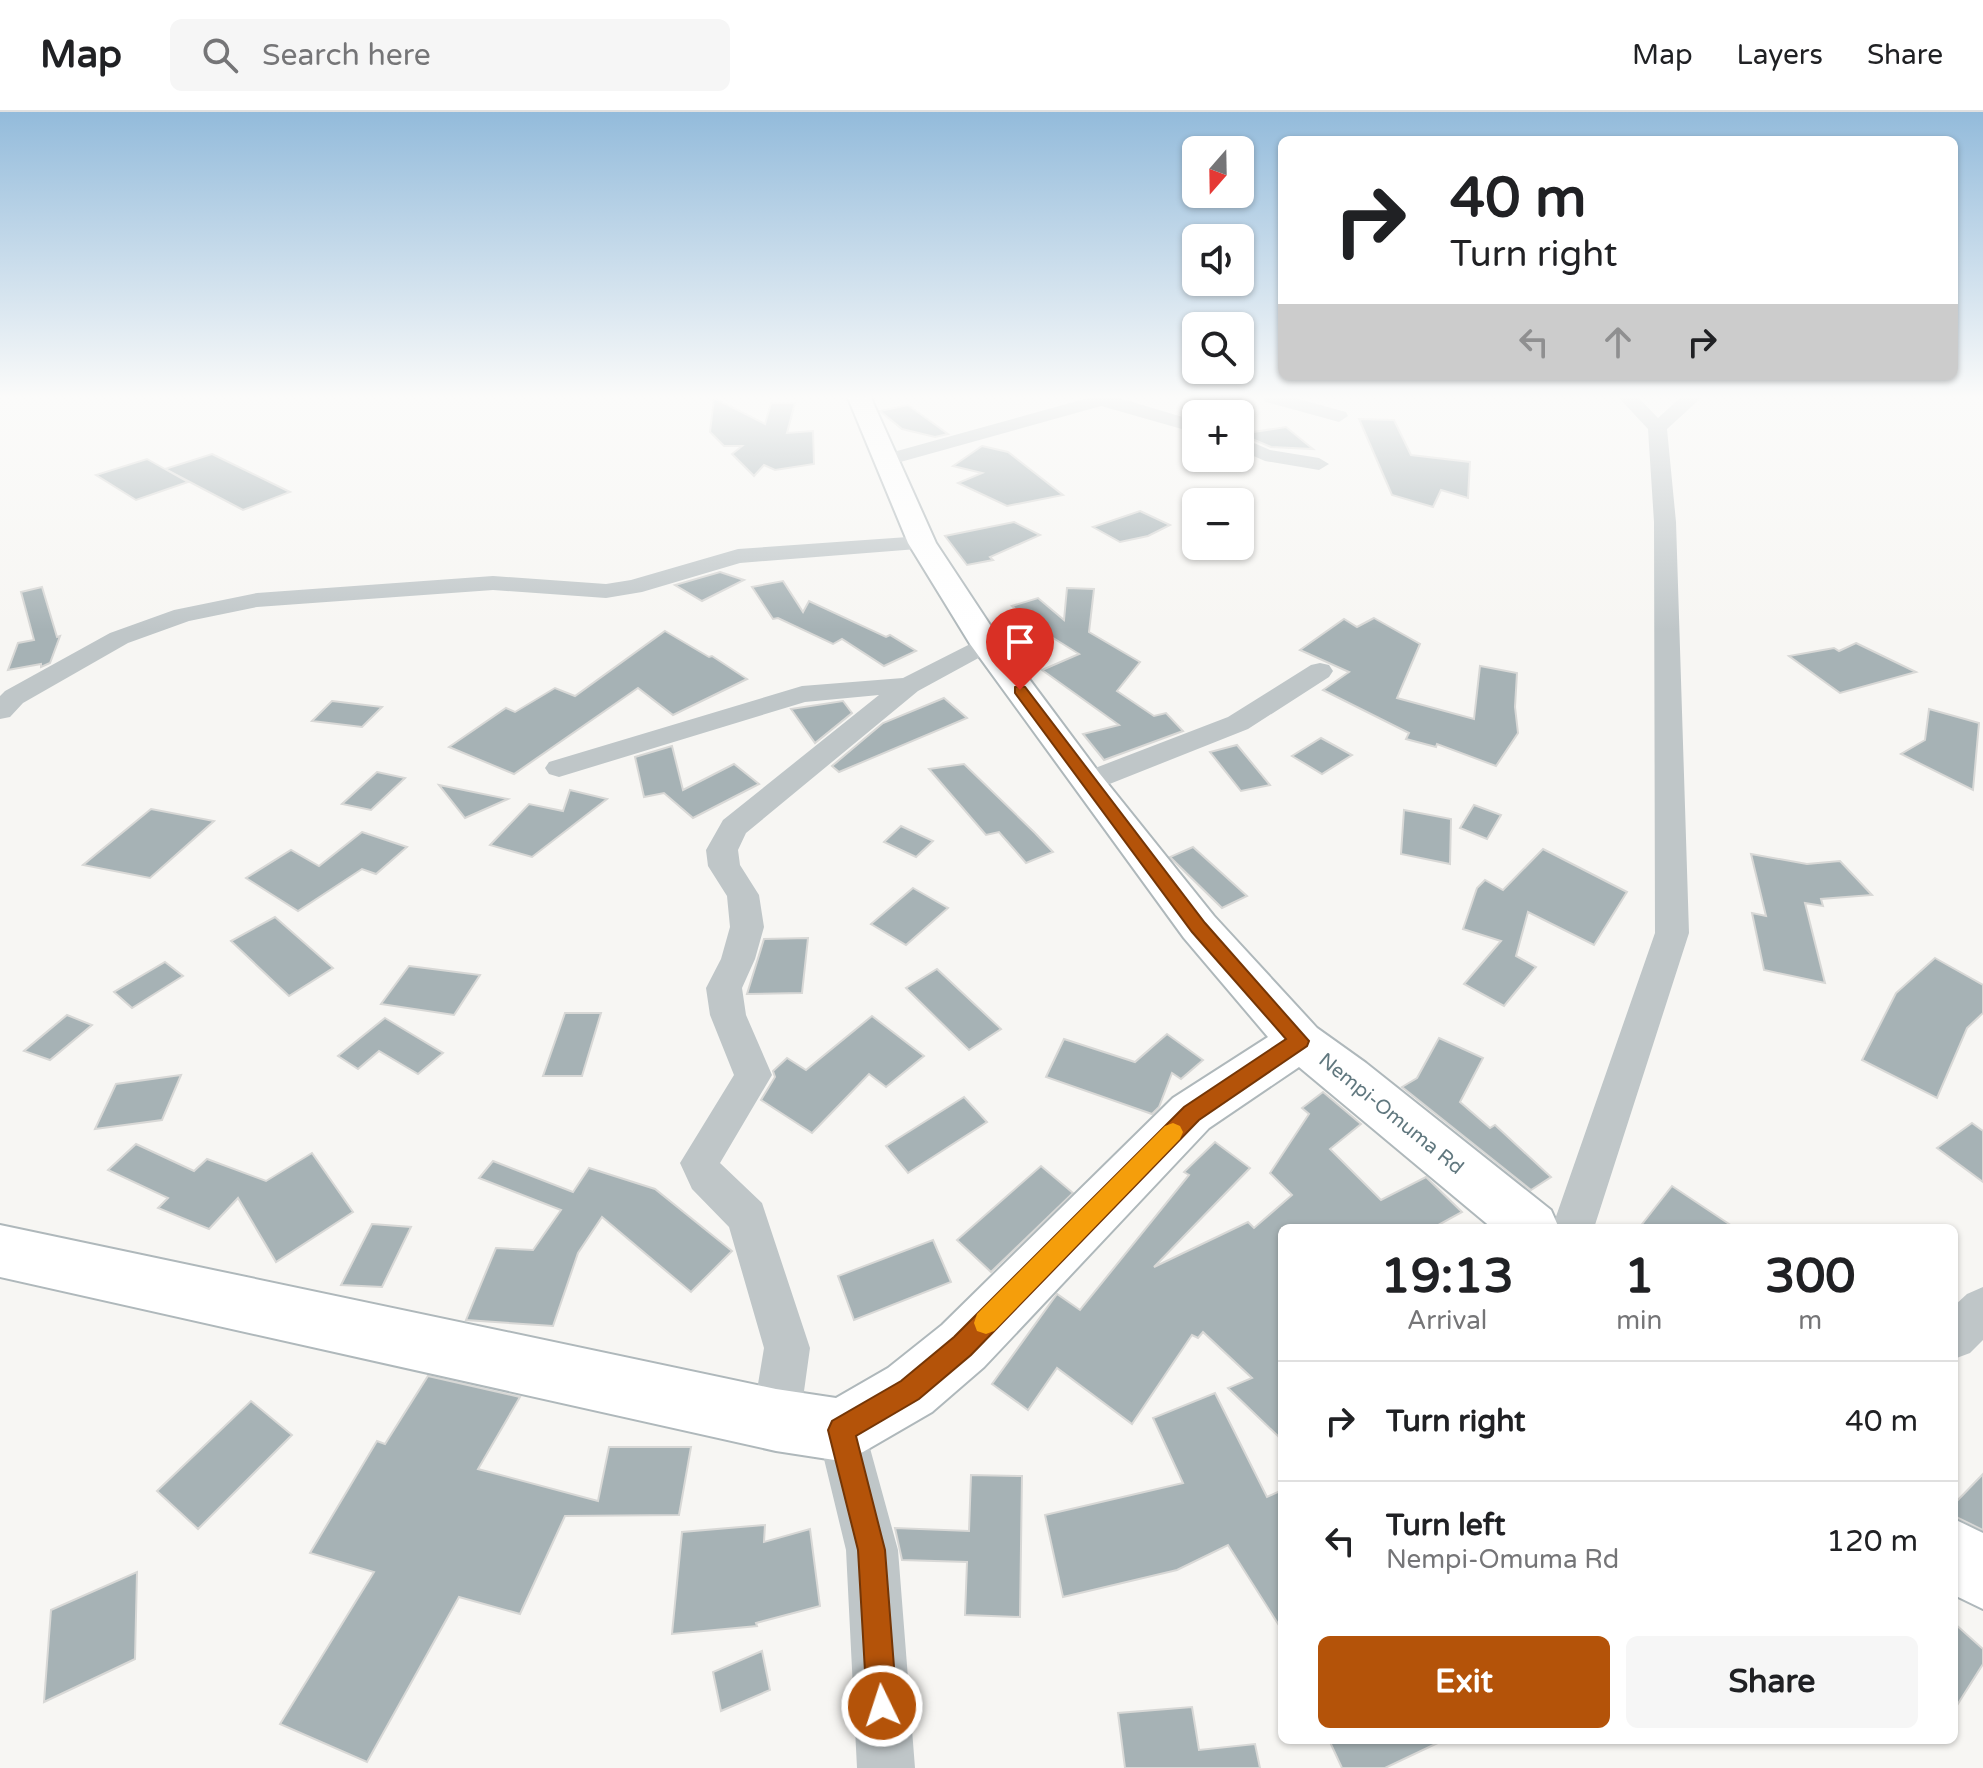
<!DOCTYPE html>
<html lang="en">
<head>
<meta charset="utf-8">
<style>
  :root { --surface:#fff; --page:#f6f6f6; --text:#202124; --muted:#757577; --line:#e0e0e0; --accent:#b45309 }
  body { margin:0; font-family:"Varela Round",sans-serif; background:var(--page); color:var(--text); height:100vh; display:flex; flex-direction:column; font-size:30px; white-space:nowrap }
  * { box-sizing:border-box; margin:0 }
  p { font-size:26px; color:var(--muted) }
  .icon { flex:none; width:44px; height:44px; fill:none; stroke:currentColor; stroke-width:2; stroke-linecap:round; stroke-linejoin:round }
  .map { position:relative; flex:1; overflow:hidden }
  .panel { position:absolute; left:1278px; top:1112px; width:680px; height:520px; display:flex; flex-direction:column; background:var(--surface); border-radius:12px; box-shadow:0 2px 6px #0004 }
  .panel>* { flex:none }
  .banner { position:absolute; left:1278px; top:24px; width:680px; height:244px; border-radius:12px; box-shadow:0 2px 6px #0004; background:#fff; color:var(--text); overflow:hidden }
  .needle { width:52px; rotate:200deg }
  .buttons { position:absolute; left:1182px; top:24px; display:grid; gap:16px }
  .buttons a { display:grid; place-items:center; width:72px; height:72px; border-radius:12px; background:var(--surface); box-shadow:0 2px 6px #0004; font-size:40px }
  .pin { position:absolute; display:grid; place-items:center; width:68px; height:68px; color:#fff; margin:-82px -34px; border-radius:50% 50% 50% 0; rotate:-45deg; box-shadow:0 0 8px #0007 }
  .pin .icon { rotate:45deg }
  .me { position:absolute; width:88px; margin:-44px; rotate:356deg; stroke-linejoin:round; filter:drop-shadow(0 0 6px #0008) }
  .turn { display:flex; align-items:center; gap:28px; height:168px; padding:0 40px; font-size:36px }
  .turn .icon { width:104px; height:104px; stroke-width:2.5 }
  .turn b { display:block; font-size:56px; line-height:68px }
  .lanes { display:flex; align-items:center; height:76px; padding:0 40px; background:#0003; justify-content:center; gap:40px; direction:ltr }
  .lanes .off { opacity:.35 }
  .eta { display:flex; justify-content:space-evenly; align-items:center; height:136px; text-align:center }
  .eta b { font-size:48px; font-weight:800; line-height:56px }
  .button { display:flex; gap:16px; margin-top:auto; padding:16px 40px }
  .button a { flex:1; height:92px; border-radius:12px; background:var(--accent); color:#fff; font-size:32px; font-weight:800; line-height:92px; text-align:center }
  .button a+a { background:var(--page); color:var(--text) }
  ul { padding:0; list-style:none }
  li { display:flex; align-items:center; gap:24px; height:120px; padding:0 40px; border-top:2px solid var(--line) }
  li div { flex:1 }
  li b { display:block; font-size:30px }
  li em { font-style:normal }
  header { display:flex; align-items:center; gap:48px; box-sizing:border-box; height:112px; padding:0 40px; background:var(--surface); border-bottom:2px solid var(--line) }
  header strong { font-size:38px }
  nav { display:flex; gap:44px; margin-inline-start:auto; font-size:28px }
  .search { width:560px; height:72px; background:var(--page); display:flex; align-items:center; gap:20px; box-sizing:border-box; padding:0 28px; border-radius:12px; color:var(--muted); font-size:30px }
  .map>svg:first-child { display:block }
  .building { fill:#a6b2b5; stroke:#d8d8d6; stroke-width:2 }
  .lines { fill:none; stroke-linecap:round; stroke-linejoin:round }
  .secondary-casing { stroke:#afb8bb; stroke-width:4 }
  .street { fill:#bfc6c8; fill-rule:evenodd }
  .secondary { fill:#fff; fill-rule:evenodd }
  .route { fill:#b45309; stroke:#753606; stroke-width:2 }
  .slow { fill:#f59e0b }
  .labels { text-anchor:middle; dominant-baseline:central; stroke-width:8; stroke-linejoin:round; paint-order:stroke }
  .street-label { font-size:20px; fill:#61787f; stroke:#fff }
</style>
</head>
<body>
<header>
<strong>Map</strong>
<div class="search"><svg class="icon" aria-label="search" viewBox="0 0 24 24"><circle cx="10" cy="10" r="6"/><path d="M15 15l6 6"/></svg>Search here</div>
<nav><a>Map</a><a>Layers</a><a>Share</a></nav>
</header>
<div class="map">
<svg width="1983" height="1656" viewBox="0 0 1983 1656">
  <rect width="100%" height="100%" fill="#f7f6f3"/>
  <g class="building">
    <path d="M714,286L765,312L771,291H795L787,321L813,319L814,352L775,358L764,353L754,364L732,342L742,334H724L710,320Z"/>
    <path d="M908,293L948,322L935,325L902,317L880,299Z"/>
    <path d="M1359,307L1394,308L1411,343L1470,350L1468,386L1441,378L1433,395L1392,383Z"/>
    <path d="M1286,315L1313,337L1271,335L1240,322Z"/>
    <path d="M982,334L1008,340L1063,383L1007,394L958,371L982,361L953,354Z"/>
    <path d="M212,342L290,380L243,398L165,357Z"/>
    <path d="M147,347L188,370L136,388L96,363Z"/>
    <path d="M1140,399L1170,413L1148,424L1120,430L1093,415Z"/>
    <path d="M1014,410L1040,423L990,445L993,448L967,453L945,424Z"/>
    <path d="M720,460L744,468L702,489L675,473Z"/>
    <path d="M783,469L803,500L809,489L886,525L890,523L916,539L884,554L842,527L833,532L778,506L773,507L752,475Z"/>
    <path d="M42,475L57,525L60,524L50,551L41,555V552L8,558L18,531L34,528L21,480Z"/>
    <path d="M1067,476L1094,477L1089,520L1140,550L1117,579L1154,604L1166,601L1183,619L1104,648L1083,622L1119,613L1042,558L1079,542L1037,516L1012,494L1038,486L1064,508Z"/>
    <path d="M1374,506L1420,532L1397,586L1474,607L1480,554L1517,561L1515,595L1518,621L1496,654L1437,632L1436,635L1406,627L1409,621L1323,578L1349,560L1300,538L1344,507L1357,515Z"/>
    <path d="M665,519L709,545L712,544L747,567L673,603L638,576L514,662L449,635L506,596L515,600L555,576L575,584Z"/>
    <path d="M1856,531L1916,560L1840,581L1789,544L1834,536L1839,539Z"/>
    <path d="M944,586L967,606L839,660L832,654L883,611Z"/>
    <path d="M332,589L382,595L362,615L312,609Z"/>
    <path d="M843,589L852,601L815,631L791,597Z"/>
    <path d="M1929,597L1979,611L1973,678L1901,642L1925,628Z"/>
    <path d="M1321,626L1352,643L1322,662L1292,644Z"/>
    <path d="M1237,633L1270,673L1241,679L1210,640Z"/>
    <path d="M672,634L683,678L734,652L759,672L693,706L664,681L644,685L635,645Z"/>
    <path d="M964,652L1035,721L1053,740L1026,751L999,720L986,723L929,657Z"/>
    <path d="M377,660L405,666L371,698L342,692Z"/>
    <path d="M439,673L508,687L465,706Z"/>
    <path d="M570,678L607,687L532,745L490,733L529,692L563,699Z"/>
    <path d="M1474,693L1501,703L1487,727L1460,716Z"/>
    <path d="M151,697L214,709L150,766L83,753Z"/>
    <path d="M1404,698L1451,707L1450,752L1401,742Z"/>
    <path d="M901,714L933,729L916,745L884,730Z"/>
    <path d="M362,720L407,735L376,762L362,757L298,799L246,766L291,738L319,754Z"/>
    <path d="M1193,735L1247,784L1222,796L1170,745Z"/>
    <path d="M1543,737L1627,780L1594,833L1528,800L1516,844L1536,855L1504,894L1464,872L1501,829L1463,817L1477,776L1485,768L1503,778Z"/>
    <path d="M1751,742L1807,752L1840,749L1872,783L1821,787L1823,794L1805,791L1825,871L1764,858L1752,801L1766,804Z"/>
    <path d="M913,776L948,796L906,833L871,812Z"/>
    <path d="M275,805L333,856L289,884L231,829Z"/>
    <path d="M808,826L802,881L747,882L764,827Z"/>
    <path d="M1935,846L1983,873V901L1967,916L1937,986L1862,948L1896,881Z"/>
    <path d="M165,850L183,864L132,896L114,880Z"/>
    <path d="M409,854L480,863L454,903L381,892Z"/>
    <path d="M937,857L1001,917L969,938L906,876Z"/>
    <path d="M565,901H601L582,964H543Z"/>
    <path d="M67,903L92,913L50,948L24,939Z"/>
    <path d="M872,904L924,944L886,975L869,962L812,1021L761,988L775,965L773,959L787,946L806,958Z"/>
    <path d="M385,906L443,941L418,962L379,939L358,957L338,944Z"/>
    <path d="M1167,922L1203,948L1181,967L1172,961L1159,995L1152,1002L1046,965L1064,927L1135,950Z"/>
    <path d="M1439,926L1483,946L1460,990L1490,1016L1495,1013L1551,1065L1531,1078L1402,975L1417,966Z"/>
    <path d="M181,963L162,1008L95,1017L116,972Z"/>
    <path d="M1323,980L1361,1012L1330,1037L1381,1088L1426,1065L1462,1100L1433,1116H1282V1328L1228,1276L1252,1266L1203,1220L1198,1226L1192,1223L1132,1312L1057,1256L1028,1298L992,1272L1057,1182L1080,1198L1189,1063L1184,1060L1215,1030L1250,1056L1154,1155L1248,1110L1254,1116L1292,1083L1270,1061L1309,1002L1302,996Z"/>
    <path d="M964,985L987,1010L908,1061L886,1034Z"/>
    <path d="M1972,1011L1983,1019V1070L1937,1036Z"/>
    <path d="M136,1032L194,1059L207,1047L266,1069L312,1041L353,1100L276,1150L238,1086L209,1117L158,1096L168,1086L108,1058Z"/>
    <path d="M493,1049L573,1080L589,1056L655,1077L732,1139L691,1180L602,1105L578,1141L553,1214L466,1208L496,1136L533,1138L561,1098L479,1066Z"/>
    <path d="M1041,1054L1073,1081L991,1160L957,1128Z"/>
    <path d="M1672,1074L1735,1116H1639Z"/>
    <path d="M372,1112L411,1115L382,1175L341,1173Z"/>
    <path d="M933,1128L951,1170L854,1208L838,1164Z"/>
    <path d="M428,1264L520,1285L478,1357L598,1389L609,1335H691L679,1403L565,1404L520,1502L459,1485L367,1650L280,1612L374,1460L310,1441L377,1329L385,1332Z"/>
    <path d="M1215,1281L1267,1385L1282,1378V1518L1228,1433L1177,1458L1063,1485L1045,1403L1183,1371L1153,1306Z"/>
    <path d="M251,1289L292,1323L198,1417L157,1379Z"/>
    <path d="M1983,1362V1418L1954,1404V1392Z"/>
    <path d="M971,1363L1022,1364L1020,1505L965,1503L967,1450L902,1448L895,1416L969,1419Z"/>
    <path d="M765,1413L764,1430L810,1417L820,1494L756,1511L757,1514L672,1522L682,1420Z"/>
    <path d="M137,1460L135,1547L44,1590L51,1498Z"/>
    <path d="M1954,1511L1983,1537V1552L1954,1598Z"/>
    <path d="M762,1539L770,1578L721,1599L713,1560Z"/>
    <path d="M1192,1595L1199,1638L1255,1632L1260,1656H1125L1118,1601Z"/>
    <path d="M1329,1628H1444L1385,1656H1342Z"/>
  </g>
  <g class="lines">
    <g class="secondary-casing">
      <g id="secondary">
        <path d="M848,286H871L936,431L1000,528L1100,662L1214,804L1317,916L1366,951L1551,1098L1559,1116H1492L1299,955L1209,1016L984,1255L932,1300L863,1340L841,1349L776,1339L0,1165V1113L776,1277L836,1286L888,1256L942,1213L1173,986L1268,925L1184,826L970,532L908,431Z"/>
        <path d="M1954,1407L1983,1421V1497L1954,1483Z"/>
      </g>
    </g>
    <g class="street">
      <path d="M1088,286H1119L1196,309V321L1101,294L886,354L876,348L879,344Z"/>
      <path d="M1263,286H1295L1346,300L1348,304L1339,310L1266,290Z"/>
      <path d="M1619,286H1639L1658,306L1680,286H1701L1667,317L1676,410L1689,821L1594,1116H1552L1655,821L1654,410L1648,317Z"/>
      <path d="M1240,325L1270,338L1319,346L1329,352L1319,358L1265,349L1240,338Z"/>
      <path d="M922,424L933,431L930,436L740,451L642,480L606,486L493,478L257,495L189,509L128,531L23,591L10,605L0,607V584L5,579L110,521L174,498L257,481L493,464L606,472L631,468L738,437Z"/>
      <path d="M986,524L995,527L999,532L995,537L918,579L746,721L738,738L740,753L759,783L764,815L755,847L742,876L746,903L772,963L720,1051L762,1091L810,1236L800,1308L793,1325L776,1332L759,1325L752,1308L764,1236L729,1115L692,1077L680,1051L734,963L710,903L706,876L721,847L730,815L727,784L708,754L706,738L723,708L879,583L805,590L559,665L549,662L545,656L549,650L802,574L903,566Z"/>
      <path d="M1320,551L1329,553L1333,559L1329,565L1248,617L1097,677L1087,679L1077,677L1072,670L1077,663L1228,605L1311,553Z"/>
      <path d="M1983,1175V1228L1970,1241L1954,1247V1194L1967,1182Z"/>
      <path d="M841,1294L858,1301L865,1318L898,1438L915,1656H857L846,1438L817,1318L824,1301Z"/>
    </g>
    <use href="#secondary" class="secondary"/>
  </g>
  <linearGradient id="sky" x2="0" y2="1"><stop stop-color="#93bbdb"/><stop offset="0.55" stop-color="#fbfbfa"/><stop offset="1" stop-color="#fbfbfa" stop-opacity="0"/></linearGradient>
  <rect width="1983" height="518" fill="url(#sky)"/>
  <path class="route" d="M1020,574L1025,575L1205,811L1309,929L1307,934L1199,1008L971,1243L919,1287L856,1324L885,1438L897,1594L893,1604L882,1609L871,1604L867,1594L858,1438L828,1318L832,1309L901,1269L954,1225L1184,995L1286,927L1192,820L1015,581V575Z"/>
  <path class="slow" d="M1173,1011L1180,1014L1183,1020L1180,1027L994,1219L986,1222L977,1219L974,1211L977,1202L1165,1014Z"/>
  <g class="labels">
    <g class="street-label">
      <text transform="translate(1391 1002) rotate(39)">Nempi-Omuma Rd</text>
    </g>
  </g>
</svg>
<div class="buttons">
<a><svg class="needle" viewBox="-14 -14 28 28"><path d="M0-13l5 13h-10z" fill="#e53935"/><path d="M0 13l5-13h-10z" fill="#757577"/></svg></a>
<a><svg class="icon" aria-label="sound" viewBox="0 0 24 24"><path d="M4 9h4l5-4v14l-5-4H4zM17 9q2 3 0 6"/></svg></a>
<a><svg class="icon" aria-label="search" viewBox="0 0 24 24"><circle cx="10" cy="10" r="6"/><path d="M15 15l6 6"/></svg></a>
<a>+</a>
<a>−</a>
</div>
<div class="pin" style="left:1020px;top:578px;background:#d93025"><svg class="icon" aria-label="arrive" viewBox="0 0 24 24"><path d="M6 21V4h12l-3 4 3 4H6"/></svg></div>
<svg class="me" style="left:882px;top:1594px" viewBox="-20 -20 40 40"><circle r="17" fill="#b45309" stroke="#fff" stroke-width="3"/><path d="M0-11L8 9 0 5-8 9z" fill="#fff"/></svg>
<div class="banner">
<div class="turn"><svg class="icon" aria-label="right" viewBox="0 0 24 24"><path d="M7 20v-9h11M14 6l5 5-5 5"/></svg><div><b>40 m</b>Turn right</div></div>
<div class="lanes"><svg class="icon off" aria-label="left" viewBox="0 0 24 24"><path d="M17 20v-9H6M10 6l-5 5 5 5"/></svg><svg class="icon off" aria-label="ahead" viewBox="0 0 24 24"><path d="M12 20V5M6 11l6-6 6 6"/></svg><svg class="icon" aria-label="right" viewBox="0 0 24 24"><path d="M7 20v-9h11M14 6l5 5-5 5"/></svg></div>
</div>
<section class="panel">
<div class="eta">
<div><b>19:13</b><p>Arrival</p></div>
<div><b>1</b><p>min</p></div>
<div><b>300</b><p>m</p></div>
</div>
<ul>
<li><svg class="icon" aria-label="right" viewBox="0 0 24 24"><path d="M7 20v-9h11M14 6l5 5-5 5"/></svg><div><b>Turn right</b></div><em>40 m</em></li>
<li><svg class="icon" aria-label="left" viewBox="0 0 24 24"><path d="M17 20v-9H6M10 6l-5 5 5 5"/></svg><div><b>Turn left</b><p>Nempi-Omuma Rd</p></div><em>120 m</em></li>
</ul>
<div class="button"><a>Exit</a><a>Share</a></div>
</section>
</div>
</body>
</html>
